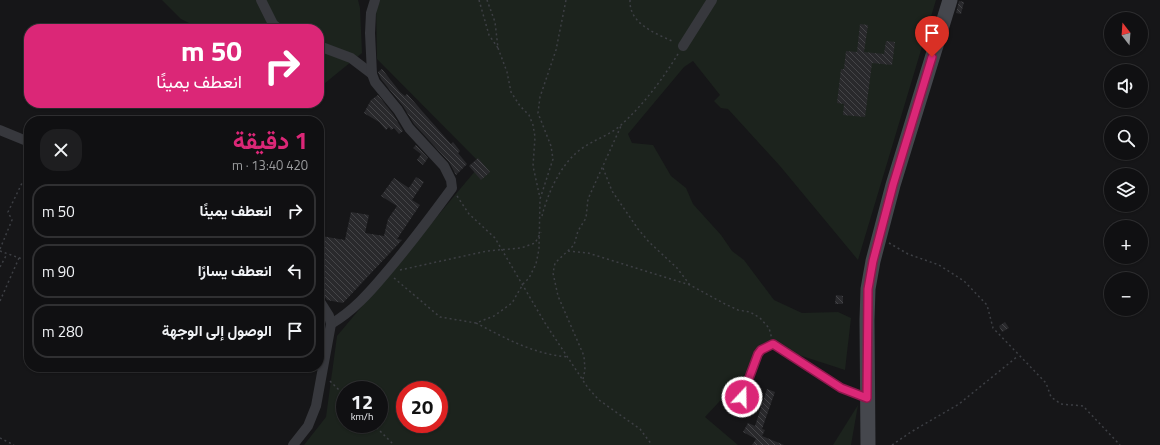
<!DOCTYPE html>
<html lang="ar">
<head>
<meta charset="utf-8">
<style>
  :root { --surface:#101012; --page:#1e1e20; --text:#f1f3f6; --muted:#9c9d9f; --line:#303032; --accent:#db2777 }
  body { margin:0; font-family:"Titillium Web",Vazirmatn,sans-serif; background:var(--page); color:var(--text); direction:rtl; height:100vh; display:flex; flex-direction:column; font-size:15px; white-space:nowrap }
  * { box-sizing:border-box; margin:0 }
  p { font-size:13px; color:var(--muted) }
  .icon { flex:none; width:22px; height:22px; fill:none; stroke:currentColor; stroke-width:2; stroke-linecap:round; stroke-linejoin:round }
  .map { position:relative; flex:1; overflow:hidden; direction:ltr }
  .side { position:absolute; left:24px; top:116px; width:300px; height:256px; display:flex; flex-direction:column; background:var(--surface); border-radius:16px; box-shadow:0 1px 3px #0004,0 0 0 1px var(--line); direction:rtl }
  .side>* { flex:none }
  .hud { position:absolute; left:24px; top:24px; width:300px; height:84px; border-radius:16px; box-shadow:0 1px 3px #0004,0 0 0 1px var(--line); direction:rtl; background:#db2777; color:#fff; overflow:hidden }
  .needle { width:26px; rotate:343deg }
  .controls { position:absolute; left:1104px; top:12px; display:grid; gap:8px }
  .controls a { display:grid; place-items:center; width:44px; height:44px; border-radius:50%; background:var(--surface); box-shadow:0 1px 3px #0004,0 0 0 1px var(--line); font-size:20px }
  .speed { position:absolute; left:336px; top:381px; display:flex; gap:8px; font-size:20px; font-weight:700; text-align:center }
  .speed>* { display:grid; place-content:center; width:52px; height:52px; border-radius:50%; background:var(--surface); box-shadow:0 1px 3px #0004,0 0 0 1px var(--line); line-height:1 }
  .speed small { font-size:10px; font-weight:400 }
  .speed .limit { border:6px solid #d22; background:#fff; color:#111 }
  .pin { position:absolute; display:grid; place-items:center; width:34px; height:34px; color:#fff; margin:-41px -17px; border-radius:50% 50% 50% 0; rotate:-45deg; box-shadow:0 0 4px #0007 }
  .pin .icon { rotate:45deg }
  .me { position:absolute; width:44px; margin:-22px; rotate:21deg; stroke-linejoin:round; filter:drop-shadow(0 0 3px #0008) }
  .turn { display:flex; align-items:center; gap:14px; height:84px; padding:0 16px; font-size:18px }
  .turn .icon { width:52px; height:52px; stroke-width:2.5 }
  .turn b { display:block; font-size:28px; line-height:34px }
  .round { display:grid; place-items:center; flex:none; width:42px; height:42px; border-radius:16px; background:var(--page) }
  .overview { display:flex; align-items:center; justify-content:space-between; height:68px; padding:0 16px }
  h1 { font-size:24px; font-weight:700; line-height:30px; color:var(--accent) }
  ul { padding:0; list-style:none }
  li { display:flex; align-items:center; gap:12px; height:54px; margin:0 8px 6px; padding:0 8px; border:2px solid var(--line); border-radius:16px }
  li div { flex:1 }
  li b { display:block; font-size:15px }
  li em { font-style:normal }
  .map>svg:first-child { display:block }
  .green { fill:#1c231d; fill-rule:evenodd }
  .building { fill:url(#building-back-hatch) }
  .lines { fill:none; stroke-linecap:round; stroke-linejoin:round }
  .path { stroke:#3d3f44; stroke-width:1.5; stroke-dasharray:2 3; stroke-linecap:butt }
  .lane { stroke:#37383d; stroke-width:5 }
  .street { stroke:#37383d; stroke-width:10 }
  .secondary { stroke:#45474d; stroke-width:15 }
  .route-casing { stroke:#8e194d; stroke-width:10 }
  .route { stroke:#db2777; stroke-width:7 }
</style>
</head>
<body>
<div class="map">
<svg width="1160" height="445" viewBox="0 0 1160 445">
  <defs>
    <pattern id="building-back-hatch" width="6" height="6" patternUnits="userSpaceOnUse"><rect width="6" height="6" fill="#29292c"/><path d="M-1 5l2 2M0 0l6 6M5-1l2 2" fill="none" stroke="#454548"/></pattern>
  </defs>
  <rect width="100%" height="100%" fill="#161618"/>
  <g class="green">
    <path d="M162,0H358L360,8L362,53L319,88V29H201L181,19Z"/>
    <path d="M378,0H936L858,260L780,166L728,109L721,108L714,101L720,95L693,61L684,67L628,134L632,143L653,145L671,176L686,188L693,204L721,235L732,251L744,260L774,300L802,313L838,312L851,318L845,370L771,346L705,417L738,445H304L326,417L337,336L481,164L377,59L376,1ZM345,390H379V424H345ZM405,390H439V424H405Z"/>
    <path d="M858,405L851,445H833Z"/>
  </g>
  <g class="building">
    <path d="M959,1L964,2L961,14L956,13Z"/>
    <path d="M860,24L868,25L864,52L884,54L886,41L895,42L892,65L872,63L865,117L843,115L844,104L837,103L841,69H844L846,51L857,52Z"/>
    <path d="M382,69L400,92L405,96L407,94L451,144L453,142L460,151L458,153L467,164L456,175L449,162L414,124L403,106L381,79L378,72Z"/>
    <path d="M378,95L393,114L403,131L399,134L394,128L391,130L389,127L386,130L379,122L364,113L371,100Z"/>
    <path d="M416,145L428,158L423,165L417,160L421,154L413,148Z"/>
    <path d="M478,158L490,172L481,180L469,166Z"/>
    <path d="M416,177L424,182L412,200L420,205L397,239L402,240L343,303L327,300L324,296L323,288L319,287L321,236L345,240L351,212L369,215L365,233L384,236L388,219L397,206L381,196L394,178L409,188Z"/>
    <path d="M836,295L843,296V304H835Z"/>
    <path d="M1005,322L1009,328L1002,332L999,326Z"/>
    <path d="M767,389L775,392L762,429L765,430L762,436L784,445H752L756,439L743,432L748,423L755,426Z"/>
  </g>
  <g class="lines">
    <g class="path">
      <path d="M479,0L489,35L498,48L495,22L487,0"/>
      <path d="M630,0C629,24 655,33 674,42"/>
      <path d="M498,48L507,72L511,92L520,106L529,115L533,125L535,137L533,166L540,198"/>
      <path d="M603,168L612,191L638,229L649,242L677,268L690,285"/>
      <path d="M457,196L469,214L495,238L545,323L588,388L599,400L640,429L652,445"/>
      <path d="M542,216C548,192 562,161 584,147C596,139 610,135 621,125C644,104 662,80 678,54"/>
      <path d="M889,243L908,254L939,265L964,281L987,305L993,328L1046,383L1051,397L1061,404L1083,406L1120,445"/>
      <path d="M0,249L12,220L8,212L23,181"/>
      <path d="M0,251L25,260L29,259"/>
      <path d="M568,251L588,253L690,285L725,304L738,310L750,312L760,318L769,328L772,339"/>
      <path d="M0,267L7,254"/>
      <path d="M400,270L487,251L521,248L535,243L541,232"/>
      <path d="M394,278L440,317L476,323L494,316L512,303L523,284L529,278L536,264L539,249L540,199L553,159L551,146L538,113L540,97L556,50L566,0"/>
      <path d="M0,301L19,258"/>
      <path d="M476,323C505,338 535,355 569,357"/>
      <path d="M583,379L585,370L584,356L558,296L553,273L555,263L574,245L578,231L586,218L588,199L621,126"/>
      <path d="M330,381L345,396"/>
      <path d="M373,424L394,445"/>
      <path d="M0,438L14,445"/>
      <path d="M892,445L911,432L959,404L1018,356"/>
    </g>
    <path class="lane" d="M736,411L758,354L761,350L773,345L841,388L866,398"/>
    <g class="street">
      <path d="M261,0L273,24L279,29"/>
      <path d="M319,46L351,58L372,74"/>
      <path d="M683,46L712,0"/>
      <path d="M0,130L29,142"/>
      <path d="M331,324C353,311 369,293 385,274C409,246 430,218 452,188L451,180L444,166L409,128L398,110L375,82L372,74L370,33L371,13L375,0"/>
      <path d="M293,445L308,426L316,406L331,324L329,316L319,300"/>
    </g>
    <path class="secondary" d="M868,445L867,320L868,289L873,261L893,185L950,0"/>
  </g>
  <g class="lines">
    <g class="route-casing">
      <path id="route" d="M742,397L758,354L761,350L773,344L841,388L867,398L868,289L873,261L893,185L932,57"/>
    </g>
    <use href="#route" class="route"/>
  </g>
</svg>
<div class="controls">
<a><svg class="needle" viewBox="-14 -14 28 28"><path d="M0-13l5 13h-10z" fill="#e53935"/><path d="M0 13l5-13h-10z" fill="#9c9d9f"/></svg></a>
<a><svg class="icon" aria-label="sound" viewBox="0 0 24 24"><path d="M4 9h4l5-4v14l-5-4H4zM17 9q2 3 0 6"/></svg></a>
<a><svg class="icon" aria-label="search" viewBox="0 0 24 24"><circle cx="10" cy="10" r="6"/><path d="M15 15l6 6"/></svg></a>
<a><svg class="icon" aria-label="layers" viewBox="0 0 24 24"><path d="M12 4l9 5-9 5-9-5zM3 14l9 5 9-5"/></svg></a>
<a>+</a>
<a>−</a>
</div>
<div class="speed"><div>12<small>km/h</small></div><div class="limit">20</div></div>
<div class="pin" style="left:932px;top:57px;background:#d93025"><svg class="icon" aria-label="arrive" viewBox="0 0 24 24"><path d="M6 21V4h12l-3 4 3 4H6"/></svg></div>
<svg class="me" style="left:742px;top:397px" viewBox="-20 -20 40 40"><circle r="17" fill="#db2777" stroke="#fff" stroke-width="3"/><path d="M0-11L8 9 0 5-8 9z" fill="#fff"/></svg>
<div class="hud">
<div class="turn"><svg class="icon" aria-label="right" viewBox="0 0 24 24"><path d="M7 20v-9h11M14 6l5 5-5 5"/></svg><div><b>50 m</b>انعطف يمينًا</div></div>
</div>
<section class="side">
<div class="overview"><div><h1>1 دقيقة</h1><p>420 m · 13:40</p></div><a class="round"><svg class="icon" aria-label="close" viewBox="0 0 24 24"><path d="M6 6l12 12M18 6L6 18"/></svg></a></div>
<ul>
<li><svg class="icon" aria-label="right" viewBox="0 0 24 24"><path d="M7 20v-9h11M14 6l5 5-5 5"/></svg><div><b>انعطف يمينًا</b></div><em>50 m</em></li>
<li><svg class="icon" aria-label="left" viewBox="0 0 24 24"><path d="M17 20v-9H6M10 6l-5 5 5 5"/></svg><div><b>انعطف يسارًا</b></div><em>90 m</em></li>
<li><svg class="icon" aria-label="arrive" viewBox="0 0 24 24"><path d="M6 21V4h12l-3 4 3 4H6"/></svg><div><b>الوصول إلى الوجهة</b></div><em>280 m</em></li>
</ul>
</section>
</div>
</body>
</html>
